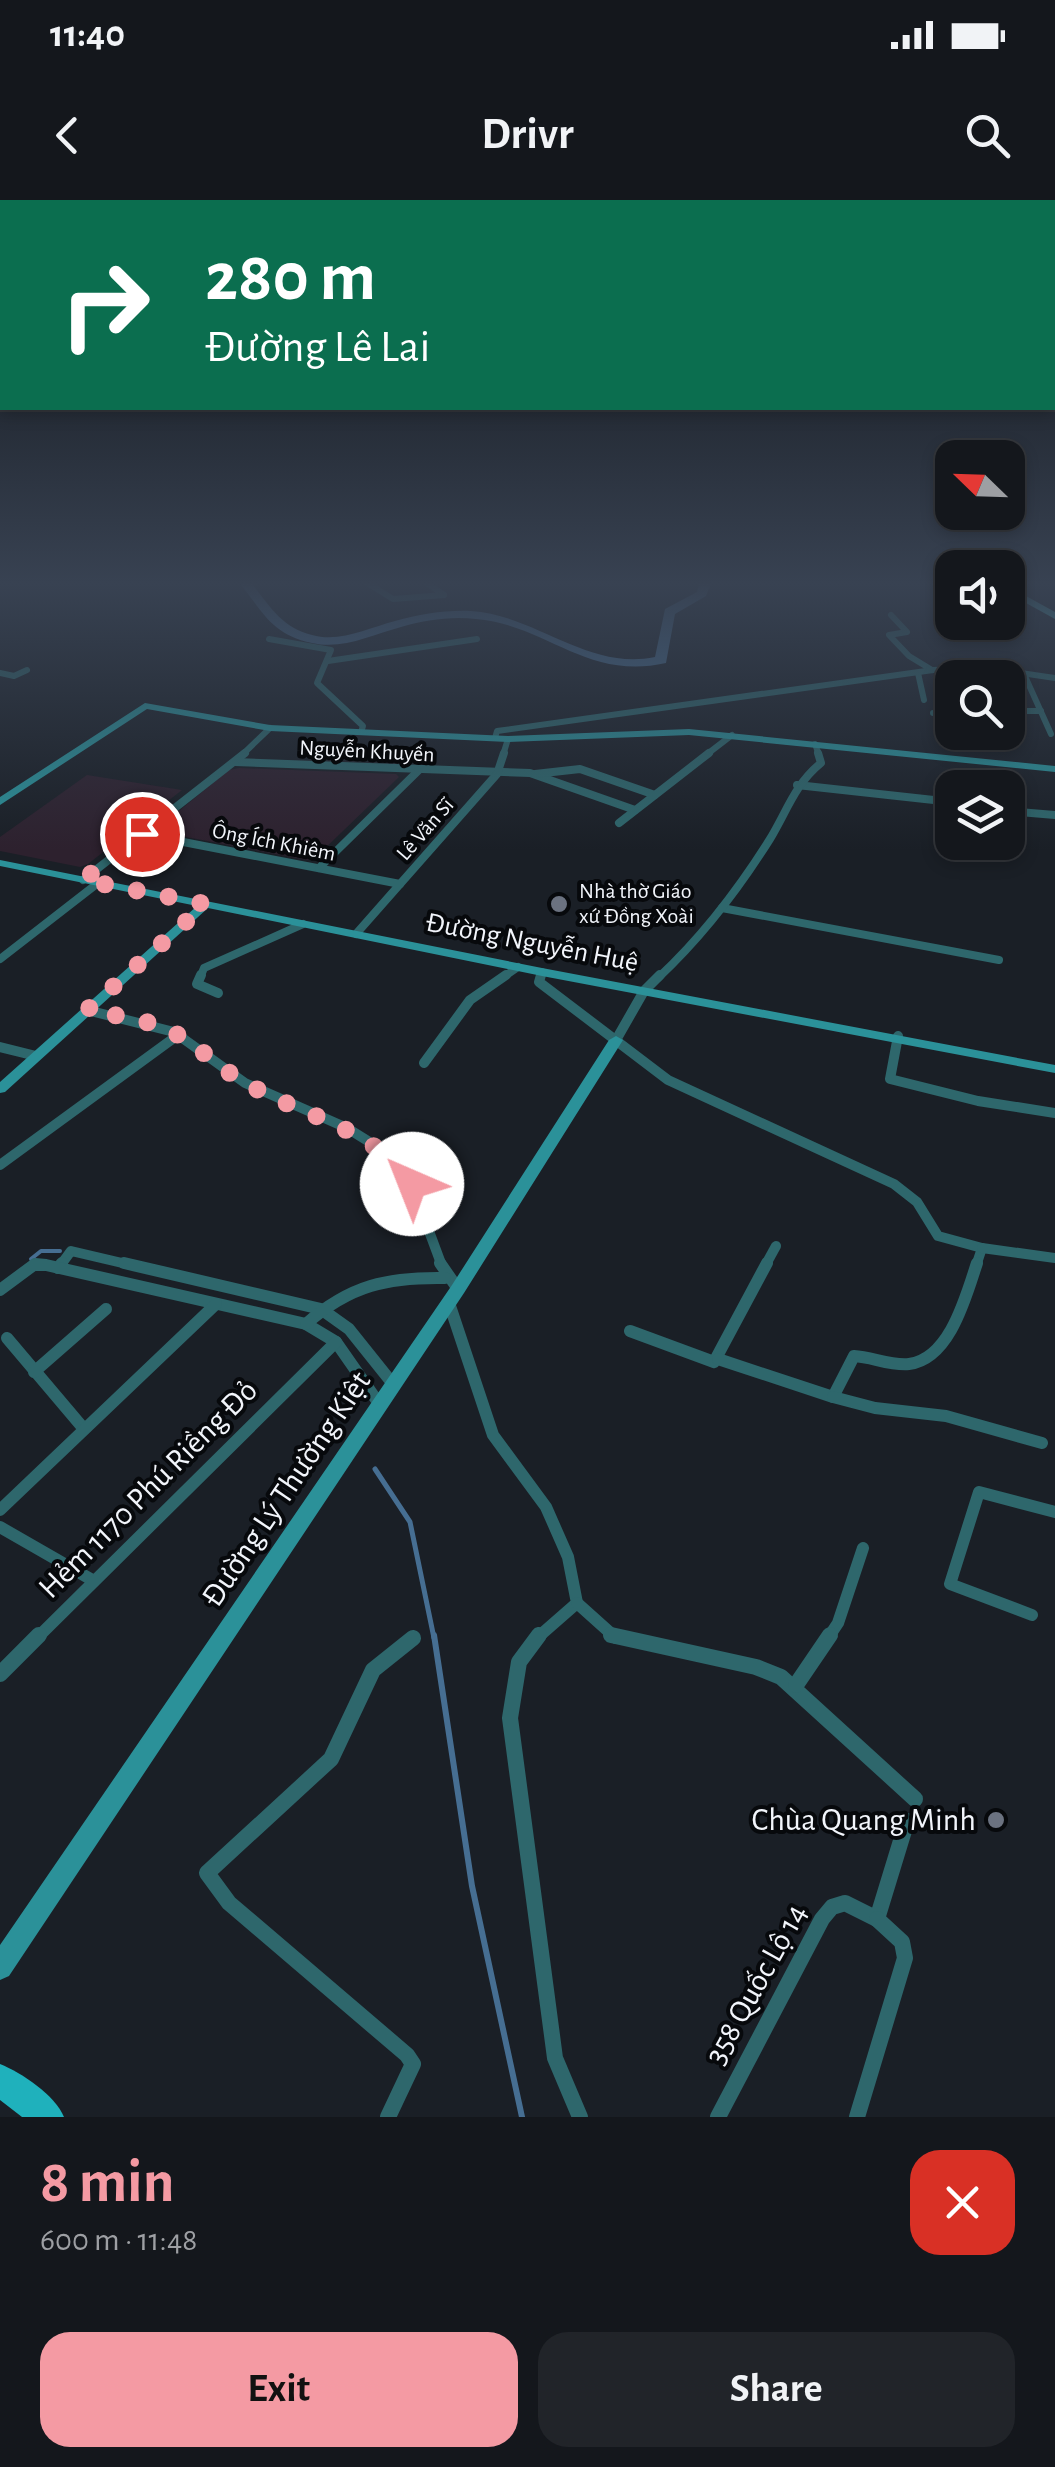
<!DOCTYPE html>
<html lang="en">
<head>
<meta charset="utf-8">
<style>
  :root { --surface:#14171c; --page:#212429; --text:#f1f3f6; --muted:#9d9fa3; --line:#33363b; --accent:#f49aa3 }
  body { margin:0; font-family:"Alegreya Sans",sans-serif; background:var(--page); color:var(--text); height:100vh; display:flex; flex-direction:column; font-size:38px; white-space:nowrap }
  * { box-sizing:border-box; margin:0 }
  p { font-size:32px; color:var(--muted) }
  .icon { flex:none; width:55px; height:55px; fill:none; stroke:currentColor; stroke-width:2; stroke-linecap:round; stroke-linejoin:round }
  .map { position:relative; height:1917px; overflow:hidden }
  .panel { display:flex; flex-direction:column; background:var(--surface); flex:1 }
  .panel>* { flex:none }
  .banner { position:absolute; left:0px; top:0px; width:1055px; height:210px; box-shadow:0 5px 15px #0003,0 0 0 2px var(--line); background:#0b6e4f; color:#fff; overflow:hidden }
  .needle { width:65px; rotate:293deg }
  .controls { position:absolute; left:935px; top:240px; display:grid; gap:20px }
  .controls a { display:grid; place-items:center; width:90px; height:90px; border-radius:20px; background:var(--surface); box-shadow:0 5px 15px #0003,0 0 0 2px var(--line); font-size:50px }
  .pin { position:absolute; display:grid; place-items:center; width:85px; height:85px; color:#fff; margin:-42px; border:5px solid #fff; border-radius:50%; box-shadow:0 2px 10px #0007 }
  .me { position:absolute; width:110px; margin:-55px; rotate:316deg; stroke-linejoin:round; filter:drop-shadow(0 0 8px #0008) }
  .turn { display:flex; align-items:center; gap:35px; height:210px; padding:0 40px; font-size:45px }
  .turn .icon { width:130px; height:130px; stroke-width:2.5 }
  .turn b { display:block; font-size:70px; line-height:85px }
  .round { display:grid; place-items:center; flex:none; width:105px; height:105px; border-radius:30px; background:var(--page) }
  .headline { display:flex; align-items:center; justify-content:space-between; height:170px; padding:0 40px }
  h1 { font-size:60px; font-weight:600; line-height:75px; color:var(--accent) }
  .primary-button { display:flex; gap:20px; margin-top:auto; padding:20px 40px }
  .primary-button a { flex:1; height:115px; border-radius:30px; background:var(--accent); color:#111; font-size:40px; font-weight:600; line-height:115px; text-align:center }
  .primary-button a+a { background:var(--page); color:var(--text) }
  .status { display:flex; justify-content:space-between; align-items:center; height:70px; padding:0 50px; background:var(--surface); direction:ltr }
  .status svg { height:28px; fill:currentColor }
  header { display:flex; justify-content:space-between; align-items:center; height:130px; padding:0 40px; background:var(--surface); font-size:45px; font-weight:600 }
  .map>svg:first-child { display:block }
  .education { fill:#2d212e }
  .lines { fill:none; stroke-linecap:round; stroke-linejoin:round }
  .stream-far2 { stroke:#466e92; stroke-width:4 }
  .stream-far1 { stroke:#466e92; stroke-width:5 }
  .stream { stroke:#466e92; stroke-width:6 }
  .river { fill:#466e92; fill-rule:evenodd }
  .street-far4 { stroke:#2e676c; stroke-width:6 }
  .street-far3 { stroke:#2e676c; stroke-width:8 }
  .street-far2 { stroke:#2e676c; stroke-width:10 }
  .street-far1 { stroke:#2e676c; stroke-width:12 }
  .street { stroke:#2e676c; stroke-width:16 }
  .secondary { fill:#2b9199; fill-rule:evenodd }
  .primary { fill:#1fb1bc; fill-rule:evenodd }
  .highway { fill:#52cad4; fill-rule:evenodd }
  .route { stroke:#f49aa3; stroke-width:18; stroke-dasharray:0 32.4 }
  .worship-dot { fill:#6b7280; stroke:#07090c; stroke-width:4 }
  .labels { text-anchor:middle; dominant-baseline:central; stroke-width:8; stroke-linejoin:round; paint-order:stroke }
  .far-street-label { font-size:22px; fill:#f2f5fb; stroke:#07090c }
  .far-poi-label { font-size:22px; fill:#f2f5fb; stroke:#07090c; text-anchor:start }
  .street-label { font-size:28px; fill:#f2f5fb; stroke:#07090c }
  .near-street-label { font-size:32px; fill:#f2f5fb; stroke:#07090c }
  .near-poi-label { font-size:32px; fill:#f2f5fb; stroke:#07090c; text-anchor:end }
</style>
</head>
<body>
<div class="status"><b>11:40</b><svg viewBox="0 0 49 12"><path d="M0 12V9h3v3zM5 12V6h3v6zM10 12V3h3v9zM15 12V0h3v12zM26 1h20v11H26zM47 4h2v5h-2z"/></svg></div>
<header><svg class="icon" aria-label="back" viewBox="0 0 24 24"><path d="M15 5l-7 7 7 7"/></svg>Drivr<svg class="icon" aria-label="search" viewBox="0 0 24 24"><circle cx="10" cy="10" r="6"/><path d="M15 15l6 6"/></svg></header>
<div class="map">
<svg width="1055" height="1917" viewBox="0 0 1055 1917">
  <rect width="100%" height="100%" fill="#1a1f26"/>
  <g class="education">
    <path d="M239,568L396,574L399,577L316,657L307,660L160,632L158,628L229,570Z"/>
    <path d="M87,575L182,590L88,664L80,667L0,651V637Z"/>
  </g>
  <g class="lines">
    <path class="stream-far2" d="M31,1059L41,1051H60"/>
    <path class="stream-far1" d="M375,1269L410,1322L434,1438"/>
    <path class="stream" d="M434,1435L472,1686L522,1917"/>
    <path class="river" d="M238,381H250C269,405 281,427 312,435C340,443 368,428 395,421C420,414 445,410 471,411C536,415 588,471 655,457L665,409L697,392L700,381H712L706,396L675,414L666,463C587,481 547,425 476,419C451,416 425,420 401,427C371,435 343,450 312,443C270,434 262,410 238,381Z"/>
    <g class="street-far4">
      <path d="M364,381L393,399L444,395"/>
      <path d="M424,381L444,395"/>
      <path d="M891,415L907,432L889,435L909,456L932,470"/>
      <path d="M269,439L331,450L317,483L363,526L361,532"/>
      <path d="M328,461L477,439"/>
      <path d="M0,473L14,476L27,470"/>
      <path d="M918,473L924,500"/>
      <path d="M1024,474L1051,534"/>
      <path d="M1008,511H1041"/>
      <path d="M933,513H952"/>
      <path d="M495,538L497,531L933,470L987,468L1055,478"/>
      <path d="M815,544L819,555"/>
      <path d="M242,555L270,528"/>
      <path d="M503,555L508,539"/>
      <path d="M706,555L732,535"/>
    </g>
    <g class="street-far3">
      <path d="M235,562L530,573L635,610"/>
      <path d="M535,574L580,569L655,595"/>
      <path d="M797,585L952,602"/>
      <path d="M1008,611L1055,615"/>
      <path d="M619,623L709,553"/>
      <path d="M142,634L400,684"/>
      <path d="M319,668L418,571"/>
      <path d="M83,680L245,553"/>
      <path d="M722,708L999,760"/>
      <path d="M356,734L497,574L504,553"/>
      <path d="M0,759L98,683"/>
      <path d="M200,778L204,768L303,724"/>
      <path d="M502,778L518,767"/>
      <path d="M540,778L542,772"/>
      <path d="M658,778C702,737 738,690 770,639C787,611 795,584 821,563L818,553"/>
    </g>
    <g class="street-far2">
      <path d="M201,775L197,784L218,793"/>
      <path d="M541,775L539,782L668,880L894,984L917,1002L938,1036L982,1048L976,1066"/>
      <path d="M87,810L174,832L245,883L347,928L384,951L410,980L442,1066"/>
      <path d="M898,836L890,879L978,901L1055,913"/>
      <path d="M616,840L644,791L660,775"/>
      <path d="M0,847L36,856"/>
      <path d="M424,863L470,800L506,775"/>
      <path d="M0,965L178,835"/>
      <path d="M982,1048L1055,1058"/>
      <path d="M33,1066H50"/>
      <path d="M60,1066L71,1051L135,1066"/>
      <path d="M765,1066L776,1046"/>
    </g>
    <g class="street-far1">
      <path d="M124,1063L321,1109L349,1129L393,1184"/>
      <path d="M440,1063L458,1089"/>
      <path d="M58,1068L62,1063"/>
      <path d="M0,1090L35,1064L46,1065L306,1124L336,1142L380,1205"/>
      <path d="M449,1103L493,1235L546,1307L568,1357L577,1403L537,1438"/>
      <path d="M306,1124C350,1085 388,1077 445,1078"/>
      <path d="M630,1131L714,1162L767,1063"/>
      <path d="M7,1138L84,1229"/>
      <path d="M718,1159L833,1197L854,1156C872,1157 891,1166 909,1164C950,1159 966,1096 977,1063"/>
      <path d="M34,1172L106,1109"/>
      <path d="M833,1197L875,1208L946,1216L1042,1243"/>
      <path d="M0,1310L216,1104"/>
      <path d="M0,1327L94,1381"/>
      <path d="M577,1403L616,1438"/>
      <path d="M1032,1415L950,1384L979,1292L1055,1312"/>
      <path d="M37,1438L336,1142"/>
      <path d="M828,1438L838,1423L863,1348"/>
    </g>
    <g class="street">
      <path d="M539,1435L519,1462L510,1518L555,1858L580,1917"/>
      <path d="M611,1435L756,1467L781,1477L915,1599"/>
      <path d="M0,1474L39,1435"/>
      <path d="M796,1485L830,1435"/>
      <path d="M388,1917L413,1864L407,1855L229,1703L207,1673L331,1559L373,1470L413,1438"/>
      <path d="M718,1917L822,1719L832,1707L845,1703L877,1719L907,1621"/>
      <path d="M857,1917L905,1758L902,1742L877,1719"/>
    </g>
    <g class="secondary">
      <path d="M145,503L270,525L508,536L689,529L1055,566V572L689,535L508,542L270,531L147,509L0,605V597Z"/>
      <path d="M0,660L542,768L1055,865V873L542,776L208,708L5,892L0,893V882L197,706L0,666Z"/>
      <path d="M616,836L623,840L464,1093L9,1776L0,1780V1745L452,1085L609,840Z"/>
    </g>
    <path class="primary" d="M0,1864C22,1873 55,1895 64,1917H22L0,1900Z"/>
    <path class="highway" d="M1008,386L1055,412V419L1008,393Z"/>
  </g>
  <linearGradient id="sky" x2="0" y2="1"><stop stop-color="#0e1115"/><stop offset="0.59" stop-color="#384252"/><stop offset="1" stop-color="#384252" stop-opacity="0"/></linearGradient>
  <rect width="1055" height="650" fill="url(#sky)"/>
  <g class="lines">
    <path class="route" d="M142,634L83,680L206,704L87,810C112,815 138,818 162,827C194,840 214,865 244,882C301,916 373,927 412,984"/>
  </g>
  <g class="worship-dot">
    <circle cx="559" cy="704" r="10"/>
    <circle cx="996" cy="1620" r="10"/>
  </g>
  <g class="labels">
    <g class="far-street-label">
      <text transform="translate(367 551) rotate(3)">Nguyễn Khuyến</text>
      <text transform="translate(425 629) rotate(-49)">Lê Văn Sĩ</text>
      <text transform="translate(274 642) rotate(11)">Ông Ích Khiêm</text>
    </g>
    <g class="far-poi-label">
      <text x="579" y="691">Nhà thờ Giáo<tspan x="579" dy="25">xứ Đồng Xoài</tspan></text>
    </g>
    <g class="street-label">
      <text transform="translate(532 743) rotate(11)">Đường Nguyễn Huệ</text>
    </g>
    <g class="near-street-label">
      <text transform="translate(148 1289) rotate(-45)">Hẻm 1170 Phú Riềng Đỏ</text>
      <text transform="translate(286 1289) rotate(-56)">Đường Lý Thường Kiệt</text>
      <text transform="translate(756 1784) rotate(-61)">358 Quốc Lộ 14</text>
    </g>
    <g class="near-poi-label">
      <text x="976" y="1620">Chùa Quang Minh</text>
    </g>
  </g>
</svg>
<div class="controls">
<a><svg class="needle" viewBox="-14 -14 28 28"><path d="M0-13l5 13h-10z" fill="#e53935"/><path d="M0 13l5-13h-10z" fill="#9d9fa3"/></svg></a>
<a><svg class="icon" aria-label="sound" viewBox="0 0 24 24"><path d="M4 9h4l5-4v14l-5-4H4zM17 9q2 3 0 6"/></svg></a>
<a><svg class="icon" aria-label="search" viewBox="0 0 24 24"><circle cx="10" cy="10" r="6"/><path d="M15 15l6 6"/></svg></a>
<a><svg class="icon" aria-label="layers" viewBox="0 0 24 24"><path d="M12 4l9 5-9 5-9-5zM3 14l9 5 9-5"/></svg></a>
</div>
<div class="pin" style="left:142px;top:634px;background:#d93025"><svg class="icon" aria-label="arrive" viewBox="0 0 24 24"><path d="M6 21V4h12l-3 4 3 4H6"/></svg></div>
<svg class="me" style="left:412px;top:984px" viewBox="-20 -20 40 40"><circle r="19" fill="#fff"/><path d="M0-13L10 11 0 6-10 11z" fill="#f49aa3"/></svg>
<div class="banner">
<div class="turn"><svg class="icon" aria-label="right" viewBox="0 0 24 24"><path d="M7 20v-9h11M14 6l5 5-5 5"/></svg><div><b>280 m</b>Đường Lê Lai</div></div>
</div>
</div>
<section class="panel">
<div class="headline"><div><h1>8 min</h1><p>600 m · 11:48</p></div><a class="round" style="background:#d93025;color:#fff"><svg class="icon" aria-label="close" viewBox="0 0 24 24"><path d="M6 6l12 12M18 6L6 18"/></svg></a></div>
<div class="primary-button"><a>Exit</a><a>Share</a></div>
</section>
</body>
</html>
